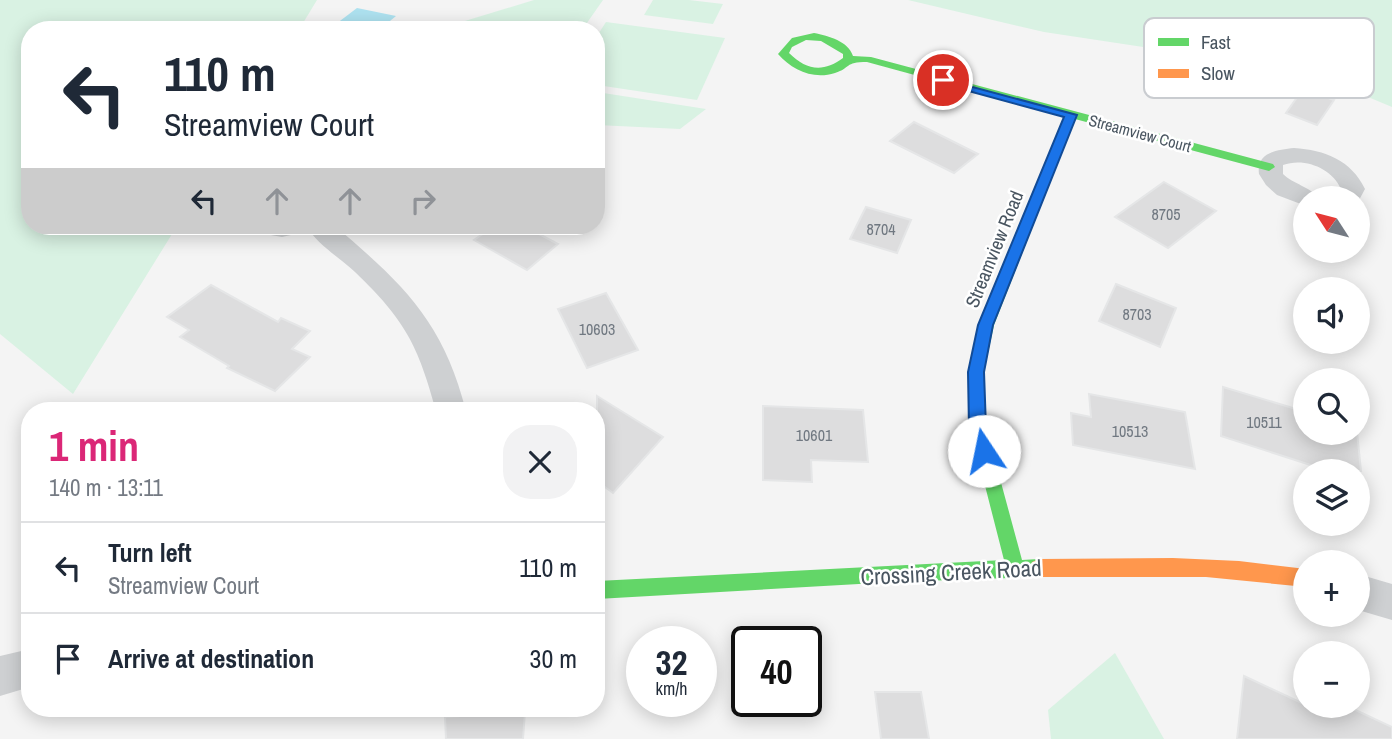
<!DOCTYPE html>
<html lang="en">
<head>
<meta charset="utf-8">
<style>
  :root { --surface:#fff; --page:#f2f2f3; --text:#1f2937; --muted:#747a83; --line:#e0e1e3; --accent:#db2777 }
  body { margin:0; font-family:"Archivo Narrow",sans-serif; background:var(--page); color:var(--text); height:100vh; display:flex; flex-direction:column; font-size:26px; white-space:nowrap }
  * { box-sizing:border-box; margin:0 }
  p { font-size:23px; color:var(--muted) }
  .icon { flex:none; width:38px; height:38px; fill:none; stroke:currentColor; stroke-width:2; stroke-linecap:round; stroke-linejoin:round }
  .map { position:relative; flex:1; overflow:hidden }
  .side { position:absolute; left:21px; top:402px; width:584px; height:315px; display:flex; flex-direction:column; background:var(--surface); border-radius:28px; box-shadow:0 4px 18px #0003 }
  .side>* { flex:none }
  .banner { position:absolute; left:21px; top:21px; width:584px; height:214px; border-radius:28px; box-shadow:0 4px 18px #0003; background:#fff; color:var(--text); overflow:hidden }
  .needle { width:46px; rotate:306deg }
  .fabs { position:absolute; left:1293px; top:186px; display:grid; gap:14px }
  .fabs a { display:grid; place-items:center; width:77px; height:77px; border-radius:50%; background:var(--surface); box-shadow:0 4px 18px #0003; font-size:35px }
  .speed { position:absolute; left:626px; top:626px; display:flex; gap:14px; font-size:35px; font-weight:700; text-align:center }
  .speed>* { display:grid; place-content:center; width:91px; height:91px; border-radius:50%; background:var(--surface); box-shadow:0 4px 18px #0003; line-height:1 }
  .speed small { font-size:18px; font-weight:400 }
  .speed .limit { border:4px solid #111; border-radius:10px; background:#fff; color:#111 }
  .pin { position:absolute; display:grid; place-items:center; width:60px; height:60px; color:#fff; margin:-30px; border:4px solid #fff; border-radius:50%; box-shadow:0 2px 7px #0007 }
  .me { position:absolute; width:77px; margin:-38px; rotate:349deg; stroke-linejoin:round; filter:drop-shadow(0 0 5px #0008) }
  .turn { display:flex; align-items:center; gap:24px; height:147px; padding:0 28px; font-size:32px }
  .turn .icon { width:91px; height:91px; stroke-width:2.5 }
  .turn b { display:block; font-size:49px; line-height:60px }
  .lanes { display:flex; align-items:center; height:66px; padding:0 28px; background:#0003; justify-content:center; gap:35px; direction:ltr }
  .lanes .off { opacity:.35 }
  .round { display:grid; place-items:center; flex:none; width:74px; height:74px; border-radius:28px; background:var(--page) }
  .headline { display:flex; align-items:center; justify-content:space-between; height:119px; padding:0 28px }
  h1 { font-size:42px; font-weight:700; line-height:52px; color:var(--accent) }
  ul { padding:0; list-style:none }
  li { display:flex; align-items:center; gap:21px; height:91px; padding:0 28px; border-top:2px solid var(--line) }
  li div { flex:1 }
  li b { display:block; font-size:26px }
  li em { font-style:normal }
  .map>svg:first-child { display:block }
  .green { fill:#d9f2e3 }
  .water { fill:#aee2f0 }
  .building { fill:#ddddde; stroke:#e5e6e7; stroke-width:2 }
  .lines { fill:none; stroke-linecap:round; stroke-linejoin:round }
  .street { fill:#ced0d2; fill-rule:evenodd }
  .fast { fill:#63d668; fill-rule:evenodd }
  .slow { fill:#ff974d; fill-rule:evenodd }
  .route { fill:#1a73e8; stroke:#114b97; stroke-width:2 }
  .labels { text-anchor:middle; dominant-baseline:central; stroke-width:5; stroke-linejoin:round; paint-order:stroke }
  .far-street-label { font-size:16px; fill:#4a5661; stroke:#fff }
  .number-label { font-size:16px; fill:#707881 }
  .street-label { font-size:19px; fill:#4a5661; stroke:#fff }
  .near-street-label { font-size:23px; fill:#4a5661; stroke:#fff }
  .key { fill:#fff; stroke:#c9ccd0; stroke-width:2 }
  .key-label { font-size:19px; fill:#4a5661 }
</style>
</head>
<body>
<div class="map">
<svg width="1392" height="739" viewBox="0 0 1392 739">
  <rect width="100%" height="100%" fill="#f4f4f4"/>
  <g class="green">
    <path d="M0,0H317L300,28L302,30H30V226H177L73,394L0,334Z"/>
    <path d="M534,0H603L582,30H405L419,22L455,24Z"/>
    <path d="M653,0H689L723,4L713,24L644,15Z"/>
    <path d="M908,0H1392V107L1308,72L1044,32Z"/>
    <path d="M606,22L725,38L697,100L597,85V36Z"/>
    <path d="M597,92L706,109L680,129L597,125Z"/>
    <path d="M1115,653L1164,739H1051L1048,710Z"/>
  </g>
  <path class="water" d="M357,8L396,16L379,30L332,27Z"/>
  <g class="building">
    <path d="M1303,89L1334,100L1317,125L1286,113Z"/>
    <path d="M914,122L978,154L954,173L890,141Z"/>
    <path d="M1164,182L1216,211L1168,248L1115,217Z"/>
    <path d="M866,207L911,220L897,253L850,239Z"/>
    <path d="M494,226H524L558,244L527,270L474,240Z"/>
    <path d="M1116,284L1176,308L1160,347L1099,321Z"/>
    <path d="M211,285L278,322L281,318L310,331L292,349L310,357L275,391L227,368L229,366L180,337L189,330L167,317Z"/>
    <path d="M606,293L638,350L587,368L558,309Z"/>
    <path d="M1223,387L1306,412V432H1357L1361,471H1329L1221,436Z"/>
    <path d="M1089,394L1185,412L1195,469L1073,445L1071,413L1091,417Z"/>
    <path d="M597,396L663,437L613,493L597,481Z"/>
    <path d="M763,406L863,410L868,462L811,460L812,482L763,480Z"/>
    <path d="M1244,676L1306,705H1345L1392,727V739H1237Z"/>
    <path d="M875,692H921L929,739H881Z"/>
    <path d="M525,712L523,739H446L445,717Z"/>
  </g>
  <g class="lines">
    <g class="street">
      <path d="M1294,148C1325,150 1351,160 1365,189L1358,202V198H1336L1341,189C1332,168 1304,157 1283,165V174C1293,184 1311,187 1318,198H1306V206L1277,195L1266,185L1259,174C1256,152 1277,150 1294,148Z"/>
      <path d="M250,226H335C403,284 443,321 466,411H436C418,345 405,320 355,272C340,258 318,245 307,227L304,232L282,237L254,232Z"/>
      <path d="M1358,574L1392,584V620L1358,610Z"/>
      <path d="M30,649V687L0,696V656Z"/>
    </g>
    <path class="fast" d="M814,33C829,36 848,41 853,56L871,57L1273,164L1275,167L1269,171L1075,119L994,325L984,372L986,427L1022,560L1039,559L1046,562L1048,568L1046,574L1039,577L894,582L597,599V581L1004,560L970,427L968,372L978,325L1065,116L867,62C844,62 851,68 835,73C813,80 792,70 778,54L792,38ZM806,40L821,41L843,54V58C823,73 806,70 789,53L792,47Z"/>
    <path class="slow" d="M1173,558L1239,561L1306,569V587L1206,577H1039L1032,574L1030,568L1032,562L1039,559Z"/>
  </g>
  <path class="route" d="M939,78L1077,115L993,325L984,372L986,428L993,451L990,456L984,458L978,456L969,428L968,372L978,325L1064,117L939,83Z"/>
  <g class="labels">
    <g class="far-street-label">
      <text transform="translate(1140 133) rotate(15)">Streamview Court</text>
    </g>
    <g class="number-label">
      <text x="1166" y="214">8705</text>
      <text x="881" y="229">8704</text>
      <text x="1137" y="314">8703</text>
      <text x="597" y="329">10603</text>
      <text x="1264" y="422">10511</text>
      <text x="1130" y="431">10513</text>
      <text x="814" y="435">10601</text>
    </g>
    <g class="street-label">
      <text transform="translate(994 249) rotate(-68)">Streamview Road</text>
    </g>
    <g class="near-street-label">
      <text transform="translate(951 572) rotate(-3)">Crossing Creek Road</text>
    </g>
  </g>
  <rect x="1144" y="18" width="230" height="80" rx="10" class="key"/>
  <rect x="1158" y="38" width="31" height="8" fill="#63d668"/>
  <rect x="1158" y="69" width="31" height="9" fill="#ff974d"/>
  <g class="key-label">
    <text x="1201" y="49">Fast</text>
    <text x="1201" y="80">Slow</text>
  </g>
</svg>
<div class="fabs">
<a><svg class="needle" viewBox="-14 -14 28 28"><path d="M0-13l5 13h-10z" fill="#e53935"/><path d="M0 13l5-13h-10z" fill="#747a83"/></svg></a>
<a><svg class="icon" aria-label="sound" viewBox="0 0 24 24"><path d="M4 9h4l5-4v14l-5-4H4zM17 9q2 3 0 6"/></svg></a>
<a><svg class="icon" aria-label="search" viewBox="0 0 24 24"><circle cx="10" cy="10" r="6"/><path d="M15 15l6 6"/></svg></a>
<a><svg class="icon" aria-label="layers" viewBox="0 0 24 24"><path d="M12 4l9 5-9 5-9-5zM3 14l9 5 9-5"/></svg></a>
<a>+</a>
<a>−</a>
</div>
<div class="speed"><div>32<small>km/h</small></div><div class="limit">40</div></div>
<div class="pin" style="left:943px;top:80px;background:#d93025"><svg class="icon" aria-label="arrive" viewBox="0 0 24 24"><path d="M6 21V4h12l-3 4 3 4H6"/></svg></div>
<svg class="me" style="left:984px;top:451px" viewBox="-20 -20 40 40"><circle r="19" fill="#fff"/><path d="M0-13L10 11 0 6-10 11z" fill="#1a73e8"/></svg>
<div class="banner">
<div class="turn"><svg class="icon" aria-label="left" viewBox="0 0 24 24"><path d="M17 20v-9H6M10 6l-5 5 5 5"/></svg><div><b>110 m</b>Streamview Court</div></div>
<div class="lanes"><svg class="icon" aria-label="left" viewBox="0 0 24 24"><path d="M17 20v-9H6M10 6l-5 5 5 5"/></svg><svg class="icon off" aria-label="ahead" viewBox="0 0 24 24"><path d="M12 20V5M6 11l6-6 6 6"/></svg><svg class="icon off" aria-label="ahead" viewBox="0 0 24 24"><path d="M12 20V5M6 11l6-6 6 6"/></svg><svg class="icon off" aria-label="right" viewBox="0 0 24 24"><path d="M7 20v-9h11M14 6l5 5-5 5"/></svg></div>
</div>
<section class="side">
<div class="headline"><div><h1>1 min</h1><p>140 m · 13:11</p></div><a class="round"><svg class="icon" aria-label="close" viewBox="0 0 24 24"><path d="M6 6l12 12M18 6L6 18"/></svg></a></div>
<ul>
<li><svg class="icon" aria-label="left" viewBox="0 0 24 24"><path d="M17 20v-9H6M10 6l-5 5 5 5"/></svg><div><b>Turn left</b><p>Streamview Court</p></div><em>110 m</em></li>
<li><svg class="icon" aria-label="arrive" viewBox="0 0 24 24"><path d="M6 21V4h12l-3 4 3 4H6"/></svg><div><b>Arrive at destination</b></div><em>30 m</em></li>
</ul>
</section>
</div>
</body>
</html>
